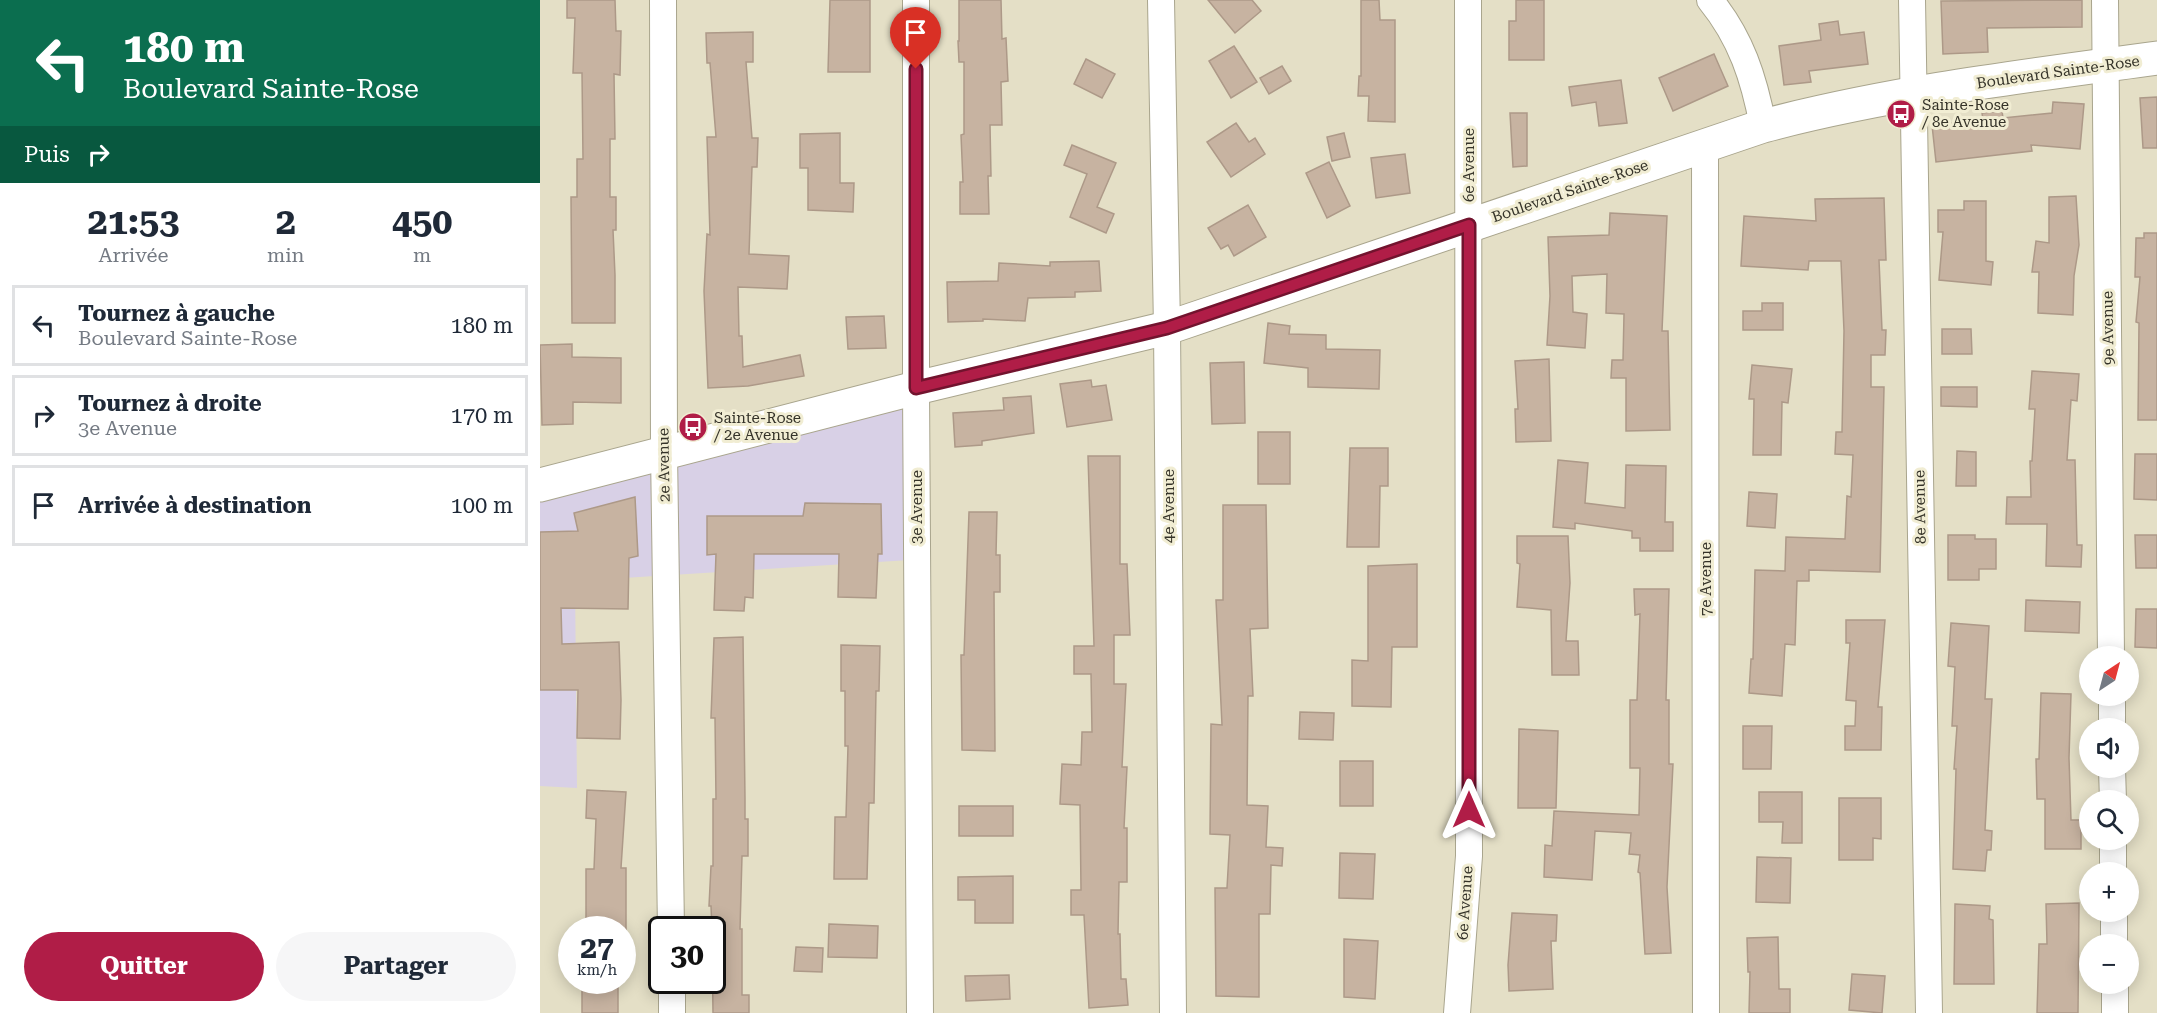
<!DOCTYPE html>
<html lang="fr">
<head>
<meta charset="utf-8">
<style>
  :root { --surface:#fff; --page:#f6f6f7; --text:#1f2937; --muted:#747a83; --line:#e0e1e3; --accent:#b01d47 }
  body { margin:0; font-family:"Roboto Serif",serif; background:var(--page); color:var(--text); height:100vh; display:flex; flex-direction:column; font-size:22px; white-space:nowrap }
  * { box-sizing:border-box; margin:0 }
  p { font-size:20px; color:var(--muted) }
  .icon { flex:none; width:33px; height:33px; fill:none; stroke:currentColor; stroke-width:2; stroke-linecap:round; stroke-linejoin:round }
  .map { position:relative; flex:1; overflow:hidden }
  .drawer { display:flex; flex-direction:column; background:var(--surface); width:540px }
  .drawer>* { flex:none }
  .hud { background:#0b6e4f; color:#fff; overflow:hidden }
  .needle { width:39px; rotate:36deg }
  .controls { position:absolute; left:1539px; top:646px; display:grid; gap:12px }
  .controls a { display:grid; place-items:center; width:60px; height:60px; border-radius:50%; background:var(--surface); box-shadow:0 3px 15px #0003; font-size:30px }
  .speed { position:absolute; left:18px; top:916px; display:flex; gap:12px; font-size:30px; font-weight:700; text-align:center }
  .speed>* { display:grid; place-content:center; width:78px; height:78px; border-radius:50%; background:var(--surface); box-shadow:0 3px 15px #0003; line-height:1 }
  .speed small { font-size:15px; font-weight:400 }
  .speed .limit { border:3px solid #111; border-radius:9px; background:#fff; color:#111 }
  .pin { position:absolute; display:grid; place-items:center; width:51px; height:51px; color:#fff; margin:-62px -26px; border-radius:50% 50% 50% 0; rotate:-45deg; box-shadow:0 0 6px #0007 }
  .pin .icon { rotate:45deg }
  .me { position:absolute; width:66px; margin:-33px; rotate:0deg; stroke-linejoin:round; filter:drop-shadow(0 0 4px #0008) }
  .turn { display:flex; align-items:center; gap:21px; height:126px; padding:0 24px; font-size:27px }
  .turn .icon { width:78px; height:78px; stroke-width:2.5 }
  .turn b { display:block; font-size:42px; line-height:51px }
  .then { display:flex; align-items:center; height:57px; padding:0 24px; background:#0003; gap:12px; font-size:22px }
  .eta { display:flex; justify-content:space-evenly; align-items:center; height:102px; text-align:center }
  .eta b { font-size:36px; font-weight:700; line-height:42px }
  .action { display:flex; gap:12px; margin-top:auto; padding:12px 24px }
  .action a { flex:1; height:69px; border-radius:36px; background:var(--accent); color:#fff; font-size:24px; font-weight:700; line-height:69px; text-align:center }
  .action a+a { background:var(--page); color:var(--text) }
  ul { padding:0; list-style:none }
  li { display:flex; align-items:center; gap:18px; height:81px; margin:0 12px 9px; padding:0 12px; border:3px solid var(--line); border-radius:0px }
  li div { flex:1 }
  li b { display:block; font-size:22px }
  li em { font-style:normal }
  main { display:flex; flex:1; min-height:0 }
  .map>svg:first-child { display:block }
  .commercial { fill:#d8d0e6 }
  .building { fill:#c7b3a1; stroke:#ad9988; stroke-width:1.5 }
  .lines { fill:none; stroke-linecap:round; stroke-linejoin:round }
  .street-casing { stroke:#a9a58d; stroke-width:28 }
  .secondary-casing { stroke:#a9a58d; stroke-width:35 }
  .street { stroke:#fff; stroke-width:26 }
  .secondary { stroke:#fff; stroke-width:33 }
  .route-casing { stroke:#72132e; stroke-width:15 }
  .route { stroke:#b01d47; stroke-width:10 }
  .labels { text-anchor:middle; dominant-baseline:central; stroke-width:6; stroke-linejoin:round; paint-order:stroke }
  .street-label { font-size:15px; fill:#353329; stroke:#f1edd3 }
  .poi-label { font-size:15px; fill:#353329; stroke:#f1edd3; text-anchor:start }
</style>
</head>
<body>
<main>
<section class="drawer">
<div class="hud">
<div class="turn"><svg class="icon" aria-label="left" viewBox="0 0 24 24"><path d="M17 20v-9H6M10 6l-5 5 5 5"/></svg><div><b>180 m</b>Boulevard Sainte-Rose</div></div>
<div class="then">Puis<svg class="icon" aria-label="right" viewBox="0 0 24 24"><path d="M7 20v-9h11M14 6l5 5-5 5"/></svg></div>
</div>
<div class="eta">
<div><b>21:53</b><p>Arrivée</p></div>
<div><b>2</b><p>min</p></div>
<div><b>450</b><p>m</p></div>
</div>
<ul>
<li><svg class="icon" aria-label="left" viewBox="0 0 24 24"><path d="M17 20v-9H6M10 6l-5 5 5 5"/></svg><div><b>Tournez à gauche</b><p>Boulevard Sainte-Rose</p></div><em>180 m</em></li>
<li><svg class="icon" aria-label="right" viewBox="0 0 24 24"><path d="M7 20v-9h11M14 6l5 5-5 5"/></svg><div><b>Tournez à droite</b><p>3e Avenue</p></div><em>170 m</em></li>
<li><svg class="icon" aria-label="arrive" viewBox="0 0 24 24"><path d="M6 21V4h12l-3 4 3 4H6"/></svg><div><b>Arrivée à destination</b></div><em>100 m</em></li>
</ul>
<div class="action"><a>Quitter</a><a>Partager</a></div>
</section>
<div class="map">
<svg width="1617" height="1013" viewBox="0 0 1617 1013">
  <rect width="100%" height="100%" fill="#e4dfc6"/>
  <path class="commercial" d="M370,396V560L35,581L37,788L0,786V496Z"/>
  <g class="building">
    <path d="M27,0H75L76,31H81L80,75L74,74L75,139H70V197H76V230H73L75,275V323H32L31,197H37V159H43L42,73H33L35,18H27Z"/>
    <path d="M290,0H330V72H288Z"/>
    <path d="M419,0H461L462,39L466,38L468,81L461,82L462,125H450L451,176H448L449,214H420V182H423L421,135L424,134V62H419L418,41H419Z"/>
    <path d="M668,0H712L721,11L695,33Z"/>
    <path d="M821,0H839L840,20H855V122L828,121L829,96H818L819,76H821Z"/>
    <path d="M976,0H1004V60H969V21H976Z"/>
    <path d="M1542,0V27L1447,28L1448,52L1403,54L1401,1Z"/>
    <path d="M1298,21L1300,35L1324,32L1328,64L1269,71L1271,82L1244,85L1239,46L1281,40L1279,24Z"/>
    <path d="M213,32V62H206L212,138H218L217,167H212L209,254L249,256L247,289L198,287L199,336H202L203,367L260,355L264,376L208,386L168,388L164,291L167,234L170,235L167,137H176L170,63H167L166,33Z"/>
    <path d="M694,46L717,82L691,98L669,61Z"/>
    <path d="M1174,54L1188,86L1133,111L1119,78Z"/>
    <path d="M546,59L575,74L562,98L534,84Z"/>
    <path d="M742,66L751,81L729,94L720,78Z"/>
    <path d="M1081,80L1087,123L1059,126L1056,102L1032,106L1029,87Z"/>
    <path d="M1617,97V148H1603L1600,98Z"/>
    <path d="M1513,102L1544,104L1540,149L1491,145L1492,151L1396,162L1392,125L1443,120L1442,113L1462,111L1463,118L1512,113Z"/>
    <path d="M970,113H987V166L973,167Z"/>
    <path d="M696,123L709,142L715,138L725,154L691,177L667,142Z"/>
    <path d="M300,133V183H314L313,212L268,210V168H260V134Z"/>
    <path d="M804,133L810,157L792,161L787,137Z"/>
    <path d="M532,145L576,163L557,207L574,214L566,233L530,217L547,174L524,165Z"/>
    <path d="M865,154L870,193L836,198L831,158Z"/>
    <path d="M789,162L810,206L787,218L766,173Z"/>
    <path d="M1536,196L1539,245L1534,276L1533,315L1498,313L1499,272H1492L1496,241L1509,243V197Z"/>
    <path d="M1344,198L1346,260H1339L1342,330H1346L1345,355H1331V387H1344L1340,572L1269,570V581H1257L1255,645L1245,644L1242,696L1209,693L1211,659H1213L1215,570L1245,571L1246,537L1305,539L1307,496L1311,497L1313,455L1295,454L1296,432H1302L1304,331L1301,261H1269L1268,270L1201,266L1204,216L1276,221L1275,199Z"/>
    <path d="M1424,201H1446V261L1453,262L1451,285L1399,280L1403,232H1398V210H1424Z"/>
    <path d="M708,205L726,237L694,256L688,245L681,249L668,228Z"/>
    <path d="M1070,213L1127,216L1122,331H1128L1130,430L1086,431V378H1071L1072,360H1083L1084,314L1066,313L1067,274L1032,276L1033,312L1047,314L1045,348L1007,345L1010,296L1008,237L1069,235Z"/>
    <path d="M1604,233H1617V420H1598L1599,323L1596,322L1600,277H1595L1596,238H1604Z"/>
    <path d="M559,261L561,291L535,292V297L488,298L485,321L443,319V321L408,322L407,282L458,281L459,263L510,266V262Z"/>
    <path d="M1222,303H1243V330H1203V311H1222Z"/>
    <path d="M344,316L346,348L308,349L306,317Z"/>
    <path d="M728,323L750,326L749,334L786,335V349L840,350L839,389L768,387V368L724,363Z"/>
    <path d="M1402,329H1431L1432,354H1402Z"/>
    <path d="M32,344V357L81,358V403L33,402V424L2,425L0,345Z"/>
    <path d="M1009,359L1011,441L976,442L975,409H978L975,361Z"/>
    <path d="M704,362L705,423L672,424L670,363Z"/>
    <path d="M1212,365L1252,369L1248,403L1242,402L1241,455H1213L1214,399H1209Z"/>
    <path d="M1492,371L1539,374L1537,401L1531,400L1527,460H1535L1537,545H1542L1541,567L1506,566L1507,524H1466L1467,497H1491L1490,461H1492L1495,409H1489Z"/>
    <path d="M551,380L552,387L566,385L572,420L527,427L520,384Z"/>
    <path d="M1401,387H1437V407L1401,406Z"/>
    <path d="M491,396L494,433L442,441V445L415,447L413,413L464,410L463,398Z"/>
    <rect x="718" y="432" width="32" height="52"/>
    <path d="M810,448H848V486H840L839,547H807Z"/>
    <path d="M1417,451L1436,452V486H1416Z"/>
    <path d="M1595,454H1617V500L1594,499Z"/>
    <path d="M548,456H580V564H587L590,635H574V684H586L582,767H587L584,828H587V882H579L578,934H580L581,979H586L588,1005L549,1008L544,915H531V890H541L540,805L520,804L522,764L541,765L542,732H552L551,674H534V646H554Z"/>
    <path d="M1018,460L1048,463L1045,503L1085,508L1086,465L1126,466L1125,522H1133V551H1100V538H1092V531L1035,523V529L1013,527Z"/>
    <path d="M1209,492L1237,494L1235,528L1207,526Z"/>
    <path d="M95,497L98,556L89,558L88,609L21,608L22,644L79,642L81,700L80,739L37,738L38,690H0V532L38,531L34,513Z"/>
    <path d="M265,503L341,504L342,554H338L336,598L298,597L299,554H214L213,598L205,597L204,611L174,610L176,554L167,555V516H263Z"/>
    <path d="M683,505H726L728,628L710,629L713,696H708L707,805L728,806L726,847L743,848L742,866L731,865L730,914H719V997L676,996L675,888H687L690,835L670,834L671,724L682,725L676,600H683Z"/>
    <path d="M429,512H457L456,555H460V592H454L455,751L422,750L421,655H424Z"/>
    <path d="M1408,535H1435V539H1456V569H1439V580H1408Z"/>
    <path d="M1595,535H1617V568H1596Z"/>
    <path d="M977,536H1028L1030,583L1026,641H1038L1039,675H1012L1011,610L977,607L980,564L977,563Z"/>
    <path d="M877,564V647H852L851,707L812,706V660L828,661V566Z"/>
    <path d="M1094,589H1129L1126,700H1129V764H1133L1127,887L1131,953L1105,954L1100,873L1098,872L1100,855L1089,854L1091,833L1055,831L1052,880L1004,877L1005,845L1012,846L1014,811L1099,815L1100,768H1090V700H1097L1100,614L1095,615Z"/>
    <path d="M1486,600L1540,602L1539,633L1485,631Z"/>
    <path d="M1596,609H1617V648L1595,647Z"/>
    <path d="M1306,620H1345L1338,707H1342L1341,750H1305V726H1315L1316,701L1306,700L1310,643H1306Z"/>
    <path d="M1411,623L1449,626L1445,699H1452L1445,830L1452,831L1451,850H1447L1445,871L1413,869L1416,769H1414L1417,726H1412L1415,667L1408,666Z"/>
    <path d="M203,637L205,799V819H208V856H202L200,929H202V995H209V1013H173L172,930L171,906H169L171,866H173V799H176L175,718H171L174,638Z"/>
    <path d="M301,645L340,646L339,691H336L334,803H329L327,879H294L295,817H306L308,746H305V691H301Z"/>
    <path d="M1501,693L1531,694L1529,758L1531,820H1541V849H1505V799H1497L1496,759H1499Z"/>
    <path d="M760,712L794,713L793,740L759,739Z"/>
    <path d="M1203,726H1232L1231,769H1203Z"/>
    <path d="M979,729L1018,731L1016,808H978Z"/>
    <rect x="800" y="761" width="33" height="45"/>
    <path d="M47,790L86,792L81,868H86V930H46V869H54L56,819L46,818Z"/>
    <path d="M1219,792H1262V843H1242L1243,822H1219Z"/>
    <path d="M1299,798H1341V839L1333,838V860H1299Z"/>
    <rect x="419" y="806" width="54" height="30"/>
    <path d="M800,853L835,854L833,899L799,898Z"/>
    <path d="M1217,857L1251,858L1250,903L1216,902Z"/>
    <path d="M473,876V923H435V900H418V877Z"/>
    <path d="M1539,903L1538,1013H1497L1499,944H1507L1506,904Z"/>
    <path d="M1415,904L1450,906L1449,919L1453,920L1454,984H1414Z"/>
    <path d="M972,913L1017,915L1016,941H1011L1013,989L969,991L968,965Z"/>
    <path d="M289,924L338,926L337,958L288,957Z"/>
    <path d="M1238,937L1239,989H1250V1013H1209L1210,972H1208L1207,938Z"/>
    <path d="M804,939L838,941L835,999L804,997Z"/>
    <path d="M256,947L283,948L282,972L254,971Z"/>
    <path d="M1312,974L1345,976L1342,1013L1309,1010Z"/>
    <path d="M469,975L470,999L426,1001L425,976Z"/>
    <rect x="42" y="981" width="36" height="32"/>
  </g>
  <g class="lines">
    <g class="street-casing">
      <g id="street">
        <path d="M123,0L124,452L131,930"/>
        <path d="M376,0V388L380,1013"/>
        <path d="M621,0L627,328L633,1013"/>
        <path d="M1170,0C1201,38 1214,78 1223,126"/>
        <path d="M1372,0L1389,1013"/>
        <path d="M1565,0L1571,657"/>
        <path d="M1165,145L1166,1013"/>
        <path d="M1572,696V729"/>
        <path d="M1572,768L1573,801"/>
        <path d="M1573,840V873"/>
        <path d="M1574,912V945"/>
        <path d="M132,981V1013"/>
        <path d="M1575,984V1013"/>
        <path d="M917,1013L929,856L928,0"/>
      </g>
    </g>
    <g class="secondary-casing">
      <path id="secondary" d="M0,485L376,388L627,328L1223,126C1352,92 1485,76 1617,58"/>
    </g>
    <use href="#street" class="street"/>
    <use href="#secondary" class="secondary"/>
  </g>
  <g class="lines">
    <g class="route-casing">
      <path id="route" d="M376,69V388L627,328L929,225V810"/>
    </g>
    <use href="#route" class="route"/>
  </g>
  <defs>
    <g id="bus-disc" transform="scale(1.5)"><circle r="9.5" fill="#b01d47" stroke="#f1edd3"/><path d="M-5-6H5V4H4V6H2V4H-2V6H-4V4H-5ZM-3.5-4V0h7V-4ZM-3.5 1.2v1.5H-2V1.2ZM2 1.2v1.5H3.5V1.2Z" fill="#fff"/></g>
  </defs>
  <g fill-rule="evenodd">
    <use href="#bus-disc" x="1361" y="114"/>
    <use href="#bus-disc" x="153" y="427"/>
  </g>
  <g class="labels">
    <g class="street-label">
      <text transform="translate(1518 72) rotate(-8)">Boulevard Sainte-Rose</text>
      <text transform="translate(929 165) rotate(-90)">6e Avenue</text>
      <text transform="translate(1030 191) rotate(-19)">Boulevard Sainte-Rose</text>
      <text transform="translate(1568 328) rotate(-91)">9e Avenue</text>
      <text transform="translate(124 465) rotate(-91)">2e Avenue</text>
      <text transform="translate(629 506) rotate(-90)">4e Avenue</text>
      <text transform="translate(377 507) rotate(-90)">3e Avenue</text>
      <text transform="translate(1380 507) rotate(-91)">8e Avenue</text>
      <text transform="translate(1166 579) rotate(-90)">7e Avenue</text>
      <text transform="translate(925 903) rotate(-86)">6e Avenue</text>
    </g>
    <g class="poi-label">
      <text x="1382" y="105">Sainte-Rose<tspan x="1382" dy="17">/ 8e Avenue</tspan></text>
      <text x="174" y="418">Sainte-Rose<tspan x="174" dy="17">/ 2e Avenue</tspan></text>
    </g>
  </g>
</svg>
<div class="controls">
<a><svg class="needle" viewBox="-14 -14 28 28"><path d="M0-13l5 13h-10z" fill="#e53935"/><path d="M0 13l5-13h-10z" fill="#747a83"/></svg></a>
<a><svg class="icon" aria-label="sound" viewBox="0 0 24 24"><path d="M4 9h4l5-4v14l-5-4H4zM17 9q2 3 0 6"/></svg></a>
<a><svg class="icon" aria-label="search" viewBox="0 0 24 24"><circle cx="10" cy="10" r="6"/><path d="M15 15l6 6"/></svg></a>
<a>+</a>
<a>−</a>
</div>
<div class="speed"><div>27<small>km/h</small></div><div class="limit">30</div></div>
<div class="pin" style="left:376px;top:69px;background:#d93025"><svg class="icon" aria-label="arrive" viewBox="0 0 24 24"><path d="M6 21V4h12l-3 4 3 4H6"/></svg></div>
<svg class="me" style="left:929px;top:810px" viewBox="-20 -20 40 40"><path d="M0-17L14 15 0 8-14 15z" fill="#b01d47" stroke="#fff" stroke-width="4"/></svg>
</div>
</main>
</body>
</html>
